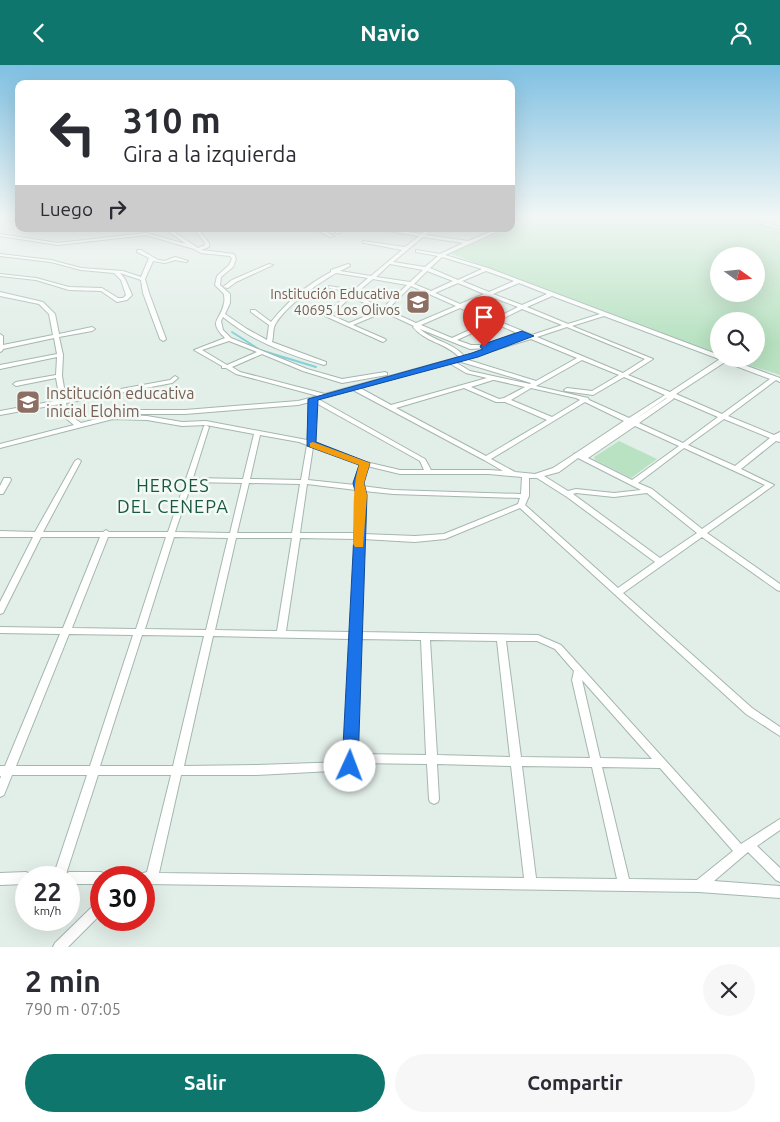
<!DOCTYPE html>
<html lang="es">
<head>
<meta charset="utf-8">
<style>
  :root { --surface:#fff; --page:#f7f7f7; --text:#2b2b33; --muted:#7c7c81; --accent:#0f766e }
  body { margin:0; font-family:Ubuntu,sans-serif; background:var(--page); color:var(--text); height:100vh; display:flex; flex-direction:column; font-size:19px; white-space:nowrap }
  * { box-sizing:border-box; margin:0 }
  p { font-size:16px; color:var(--muted) }
  .icon { flex:none; width:28px; height:28px; fill:none; stroke:currentColor; stroke-width:2; stroke-linecap:round; stroke-linejoin:round }
  .map { position:relative; height:882px; overflow:hidden }
  .sheet { display:flex; flex-direction:column; background:var(--surface); flex:1 }
  .sheet>* { flex:none }
  .banner { position:absolute; left:15px; top:15px; width:500px; height:152px; border-radius:10px; box-shadow:0 5px 20px #0002; background:#fff; color:var(--text); overflow:hidden }
  .needle { width:32px; rotate:105deg }
  .tools { position:absolute; left:710px; top:182px; display:grid; gap:10px }
  .tools a { display:grid; place-items:center; width:55px; height:55px; border-radius:50%; background:var(--surface); box-shadow:0 5px 20px #0002; font-size:25px }
  .speed { position:absolute; left:15px; top:801px; display:flex; gap:10px; font-size:25px; font-weight:700; text-align:center }
  .speed>* { display:grid; place-content:center; width:65px; height:65px; border-radius:50%; background:var(--surface); box-shadow:0 5px 20px #0002; line-height:1 }
  .speed small { font-size:12px; font-weight:400 }
  .speed .limit { border:8px solid #d22; background:#fff; color:#111 }
  .pin { position:absolute; display:grid; place-items:center; width:42px; height:42px; color:#fff; margin:-51px -21px; border-radius:50% 50% 50% 0; rotate:-45deg; box-shadow:0 0 5px #0007 }
  .pin .icon { rotate:45deg }
  .me { position:absolute; width:55px; margin:-28px; rotate:2deg; stroke-linejoin:round; filter:drop-shadow(0 0 4px #0008) }
  .turn { display:flex; align-items:center; gap:18px; height:105px; padding:0 25px; font-size:22px }
  .turn .icon { width:65px; height:65px; stroke-width:2.5 }
  .turn b { display:block; font-size:35px; line-height:42px }
  .then { display:flex; align-items:center; height:48px; padding:0 25px; background:#0003; gap:10px; font-size:19px }
  .round { display:grid; place-items:center; flex:none; width:52px; height:52px; border-radius:26px; background:var(--page) }
  .headline { display:flex; align-items:center; justify-content:space-between; height:85px; padding:0 25px }
  h1 { font-size:30px; font-weight:700; line-height:38px }
  .button { display:flex; gap:10px; margin-top:auto; padding:10px 25px }
  .button a { flex:1; height:58px; border-radius:30px; background:var(--accent); color:#fff; font-size:20px; font-weight:700; line-height:58px; text-align:center }
  .button a+a { background:var(--page); color:var(--text) }
  header { display:flex; justify-content:space-between; align-items:center; height:65px; padding:0 25px; background:var(--accent); color:#fff; font-size:22px; font-weight:700 }
  .map>svg:first-child { display:block }
  .green { fill:#b8e2c1; fill-rule:evenodd }
  .lines { fill:none; stroke-linecap:round; stroke-linejoin:round }
  .stream { stroke:#83d2da; stroke-width:2 }
  .minor-casing { stroke:#a4b7af; stroke-width:2 }
  .minor { fill:#fff; fill-rule:evenodd }
  .route { fill:#1a73e8; stroke:#114b97 }
  .slow { fill:#f59e0b }
  .labels { text-anchor:middle; dominant-baseline:central; stroke-width:5; stroke-linejoin:round; paint-order:stroke }
  .far-education-label { font-size:14px; fill:#785e54; stroke:#f3faf6; text-anchor:end }
  .education-label { font-size:16px; fill:#785e54; stroke:#f3faf6; text-anchor:start }
  .neighbourhood-label { font-size:18px; letter-spacing:1px; fill:#195743; stroke:#f3faf6 }
</style>
</head>
<body>
<header><svg class="icon" aria-label="back" viewBox="0 0 24 24"><path d="M15 5l-7 7 7 7"/></svg>Navio<svg class="icon" aria-label="person" viewBox="0 0 24 24"><circle cx="12" cy="8" r="4"/><path d="M4 21q1-7 8-7t8 7"/></svg></header>
<div class="map">
<svg width="780" height="882" viewBox="0 0 780 882">
  <rect width="100%" height="100%" fill="#e2eee8"/>
  <g class="green">
    <path d="M537,153H736L780,164V310L729,294H756V256H719V290L449,188ZM719,191H756V229H719Z"/>
    <path d="M619,376L657,394L631,413L595,395L594,392Z"/>
  </g>
  <g class="lines">
    <path class="stream" d="M232,267L260,285L316,302"/>
    <g class="minor-casing">
      <g id="minor">
        <path d="M14,153H19V154H15Z"/>
        <path d="M526,153H531L511,161V158Z"/>
        <path d="M740,153H745L780,162V164Z"/>
        <path d="M74,164H117L115,165H76Z"/>
        <path d="M165,164H170L198,183L205,180V178L194,164H198L209,178V182L201,185L234,189L236,194L233,202L221,212L220,220L230,229V238L225,249L247,264L267,275L269,260L251,247V245H255L271,257C287,237 308,219 331,207V205L348,199L350,200V201L340,206L371,211L402,185L365,178H363V176L405,182L419,171L382,165L380,164H389L421,169L428,164H432L426,170L468,176L490,167L478,165L476,164H503L445,190L488,203L719,290V294L604,251L572,261L653,294L628,310L670,327L720,294H728L780,313V317L776,315L728,351L774,370L780,367V377L776,376L741,404L774,420L707,468L780,519V526L777,525L702,472L623,528L752,643L780,662V671L746,649L520,443L445,474L415,477L363,474L360,567L538,570L561,580L741,779L780,754V765L757,781L780,803V817L776,815L748,787L714,816L780,821V833L699,827L144,819V812H138L140,809L147,807L171,710H98L66,809L69,807H101L105,809L107,812H101V819H69V812H53L87,710H12L4,730L0,732V714L1,711H0V701H5L60,569L0,568V562L63,563L100,472H41L3,548L0,549V537L33,472H0V466L35,467L75,396L78,394L81,396L43,467H103L106,465L109,467H168L204,361L206,360L209,362L193,413L243,414L254,369L206,360L182,361L147,355L113,354L0,383V379L74,360L62,350L60,339L0,350V346L60,335L56,313L16,321L13,319L16,317L56,310L57,292L0,304V300L57,289L54,273L3,284L2,286L0,287V269L3,271V280L53,270L49,249L39,239L0,231V227L43,237L55,249L59,269L92,262L95,264L92,266L59,272L63,290L62,311L66,334L170,315L175,311L178,313L172,318L66,338L68,349L81,358L132,345H185L298,336L318,331L236,309L226,303H222V301L194,285L225,273C207,255 221,256 224,238C225,235 224,232 224,229L215,220L217,211L229,200L232,194L230,191L201,188L194,184L146,170L58,180L0,171V169L58,178L146,168L186,179ZM423,172L463,178L440,189L416,185V187L438,191L425,202L393,197ZM442,192L482,204L458,215L430,203ZM390,199L423,205L410,217L376,212ZM427,206L453,216L431,226L414,219ZM486,206L514,216L489,227L462,216ZM336,208L368,213L354,225L329,221V223L351,227L325,249V251L383,277L386,275L385,274L353,260L384,247L414,261L413,262C425,277 446,278 459,292L325,329L240,307L232,302L262,289L303,306L342,318L387,310V308L385,307L342,314L307,304L231,273L223,265L221,256L223,252C252,276 288,290 324,300L326,299V297L272,277C274,271 272,264 276,258C287,240 317,219 336,208ZM373,214L407,220L383,243L354,230ZM458,218L484,229L460,239L435,228ZM519,218L547,229L522,240L493,229ZM411,221L456,241L416,258L387,245ZM489,231L518,242L494,254L465,241ZM552,231L600,249L568,259L527,242ZM351,232L380,245L349,258L331,250ZM460,243L489,256L452,273L421,260ZM522,244L562,260L532,270L498,256ZM494,258L517,268L483,280H471L457,275ZM567,262L645,294L623,308L537,272ZM420,264L470,284L486,283L522,270L526,272L464,291C452,277 433,276 420,264ZM531,274L577,293L536,316L465,294ZM229,276L257,287L227,300L202,285ZM582,295L619,310L592,326L567,323L564,325L565,326L593,330L624,312L665,330L629,353L589,335L588,333L536,321ZM458,296L531,318L530,319L470,306L455,297ZM725,297L770,314L722,349L676,329ZM449,298L466,308L487,313L391,340L360,323ZM493,315H494L525,322L504,333L499,334L471,322ZM464,323L496,337H505L547,355L486,391L396,343ZM531,323L576,333L580,335L552,352L511,335ZM353,325L484,395L503,406L489,405H431L425,394L318,334ZM666,333H667L634,355ZM674,333L718,352L683,378L639,358L672,335ZM310,337L307,375L206,356L182,357L147,351L126,350L132,349H185L298,340ZM585,337L624,356L576,388L574,389L573,390L553,403L535,409L515,407L491,394ZM316,338L420,396L424,405H400L366,397L313,378ZM724,354L770,373L735,401L688,380ZM635,361L679,381L632,415L588,393ZM260,370L299,377L307,380L301,415L250,414ZM313,382L360,399L354,418L355,420L308,415ZM684,383L765,420L702,464L652,424L638,418ZM578,393L641,425L614,428L576,424L568,426L544,411L559,407ZM367,401L400,409H489L522,412L521,429L393,425L362,421V418ZM529,413H537L567,432L655,497L618,523L525,440L529,431ZM192,417L242,418L230,468L175,467ZM249,418L300,419L292,468H237ZM307,419L356,425L357,430L356,468H300ZM364,426L393,429L520,433L518,439L444,469L415,471L363,469L365,430ZM576,428L614,432L647,428L697,468L660,493L573,429ZM108,472H166L136,564L72,563ZM174,472L228,473L206,565L145,564ZM236,473H292L277,566L215,565ZM300,473L355,474L351,567L286,566ZM69,569L133,570L90,701H16ZM142,570L204,571L173,701H100ZM213,571L351,574L345,697L257,700L184,701ZM360,574L421,575L426,690L356,689ZM430,575L497,576L510,692L437,690ZM506,576H537L555,584L574,606L572,615L590,693L521,692ZM582,615L652,694L600,693ZM355,698L427,699L429,734L430,737L434,739L438,737L439,734L437,699L511,701L524,813L159,808L181,710H257L350,705L354,704ZM522,701L592,702L617,814L536,813ZM602,702L660,703L733,786L697,815L629,814Z"/>
        <path d="M315,164H320L334,171L330,172Z"/>
        <path d="M340,164H344L340,168H336V166Z"/>
        <path d="M137,185H141L158,195L165,196L175,192L188,196L186,197L175,195L165,198L153,196L145,214L149,228L166,274L165,275L163,276L160,274L143,228L141,215L120,208L125,214L132,230L127,235L117,237L101,226L69,225L36,215L0,211V209L36,213L69,222L102,223L118,233H123L126,230L121,215L114,208L81,205L51,197L0,191V189L51,195L81,203L123,206L141,212L149,193L137,187Z"/>
        <path d="M269,199L273,200L236,217L228,223L223,222L232,215Z"/>
        <path d="M4,413H10L11,415L3,429H0V421Z"/>
        <path d="M26,807L30,809L32,812H26V819L0,820V808Z"/>
        <path d="M101,835V849L68,882H53L55,878L97,837Z"/>
      </g>
    </g>
    <use href="#minor" class="minor"/>
  </g>
  <linearGradient id="sky" x2="0" y2="1"><stop stop-color="#7fc0e2"/><stop offset="0.55" stop-color="#f2f7f5"/><stop offset="1" stop-color="#f2f7f5" stop-opacity="0"/></linearGradient>
  <rect width="780" height="276" fill="url(#sky)"/>
  <path class="route" d="M522,266L534,271L478,292L318,335L316,377L370,398L364,418L367,430L358,701L355,706L350,708L344,706L342,701L356,430L353,418L359,400L307,381L308,334L472,288L483,284L480,282L481,280Z"/>
  <path class="slow" d="M313,377L370,398L364,418L367,430L363,482H355L353,479C354,454 352,422 359,400L310,382V378Z"/>
  <defs>
    <g id="school-square" transform="scale(1.25)"><rect x="-9" y="-9" width="18" height="18" rx="4" fill="#8d6e63" stroke="#f3faf6"/><path d="M0-5L7-2L0 1L-7-2ZM-4 1L0 2.5L4 1V4Q0 6-4 4Z" fill="#fff"/></g>
  </defs>
  <g fill-rule="evenodd">
    <use href="#school-square" x="418" y="237"/>
    <use href="#school-square" x="28" y="337"/>
  </g>
  <g class="labels">
    <g class="far-education-label">
      <text x="400" y="229">Institución Educativa<tspan x="400" dy="16">40695 Los Olivos</tspan></text>
    </g>
    <g class="education-label">
      <text x="46" y="328">Institución educativa<tspan x="46" dy="18">inicial Elohim</tspan></text>
    </g>
    <g class="neighbourhood-label">
      <text x="173" y="420">HEROES<tspan x="173" dy="21">DEL CENEPA</tspan></text>
    </g>
  </g>
</svg>
<div class="tools">
<a><svg class="needle" viewBox="-14 -14 28 28"><path d="M0-13l5 13h-10z" fill="#e53935"/><path d="M0 13l5-13h-10z" fill="#7c7c81"/></svg></a>
<a><svg class="icon" aria-label="search" viewBox="0 0 24 24"><circle cx="10" cy="10" r="6"/><path d="M15 15l6 6"/></svg></a>
</div>
<div class="speed"><div>22<small>km/h</small></div><div class="limit">30</div></div>
<div class="pin" style="left:484px;top:282px;background:#d93025"><svg class="icon" aria-label="arrive" viewBox="0 0 24 24"><path d="M6 21V4h12l-3 4 3 4H6"/></svg></div>
<svg class="me" style="left:350px;top:701px" viewBox="-20 -20 40 40"><circle r="19" fill="#fff"/><path d="M0-13L10 11 0 6-10 11z" fill="#1a73e8"/></svg>
<div class="banner">
<div class="turn"><svg class="icon" aria-label="left" viewBox="0 0 24 24"><path d="M17 20v-9H6M10 6l-5 5 5 5"/></svg><div><b>310 m</b>Gira a la izquierda</div></div>
<div class="then">Luego<svg class="icon" aria-label="right" viewBox="0 0 24 24"><path d="M7 20v-9h11M14 6l5 5-5 5"/></svg></div>
</div>
</div>
<section class="sheet">
<div class="headline"><div><h1>2 min</h1><p>790 m · 07:05</p></div><a class="round"><svg class="icon" aria-label="close" viewBox="0 0 24 24"><path d="M6 6l12 12M18 6L6 18"/></svg></a></div>
<div class="button"><a>Salir</a><a>Compartir</a></div>
</section>
</body>
</html>
